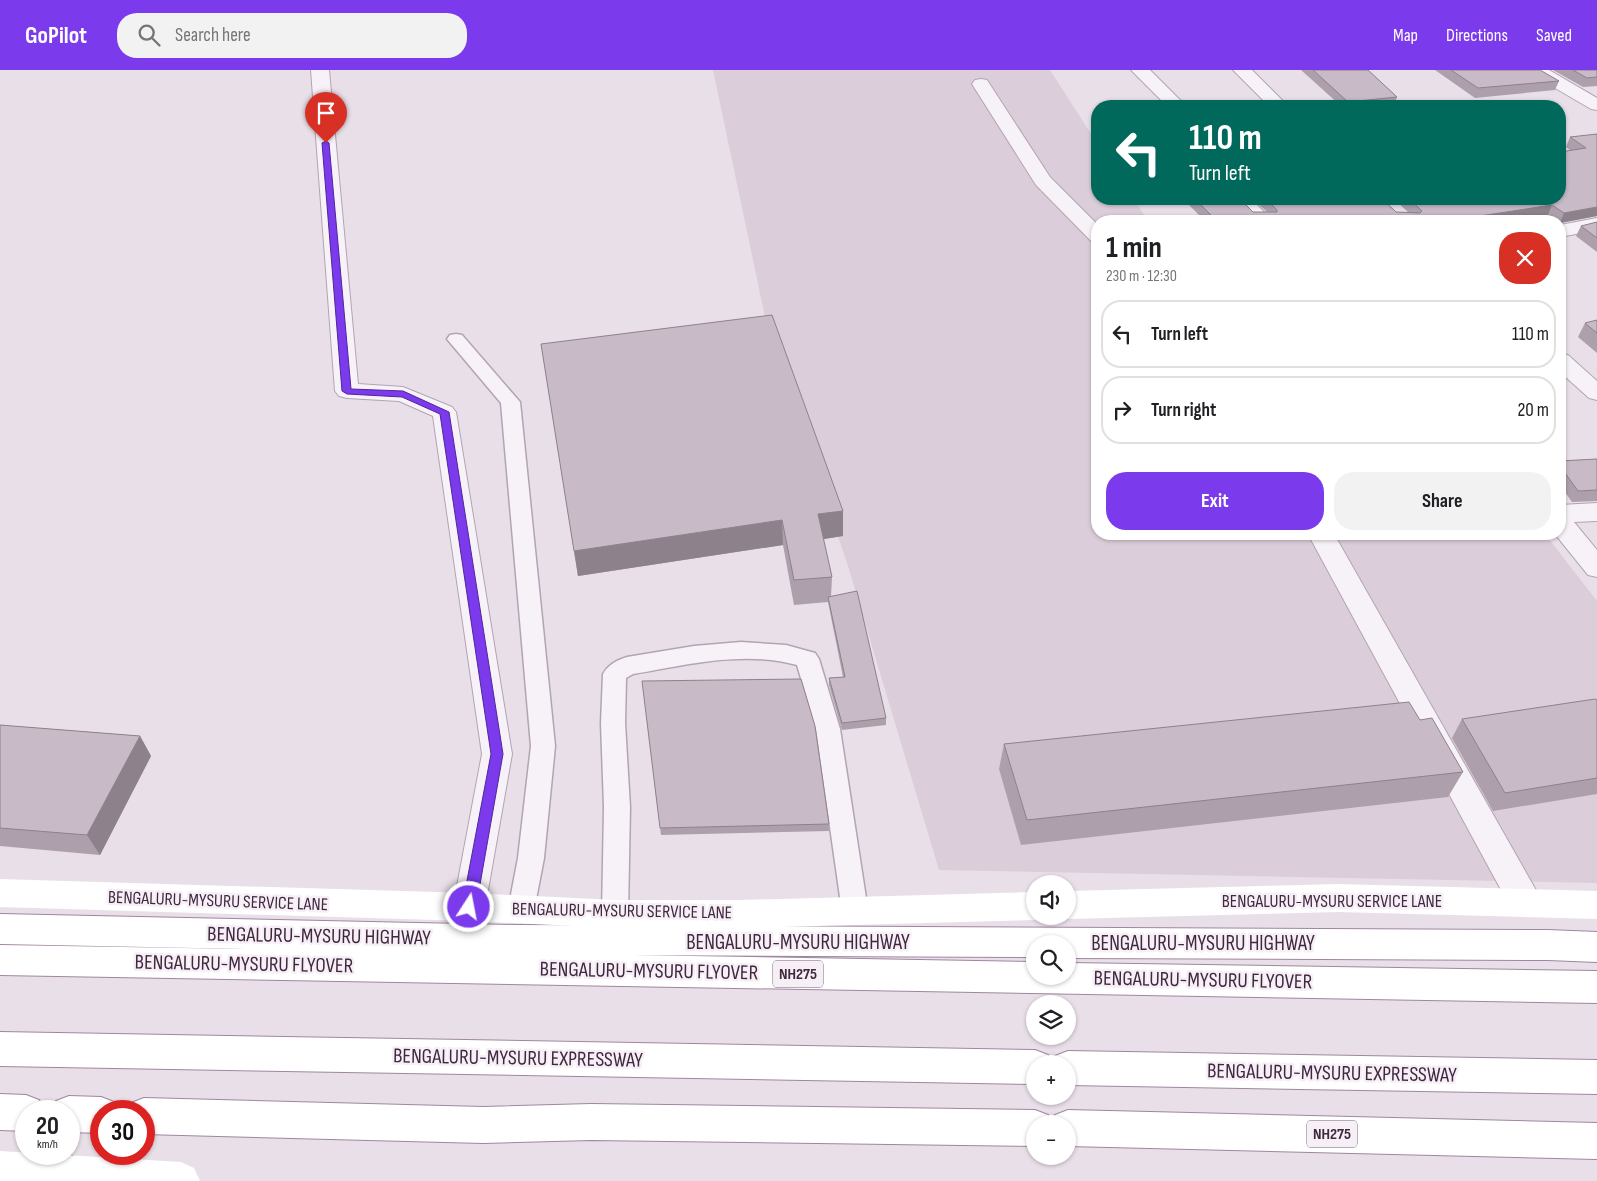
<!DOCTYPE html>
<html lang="en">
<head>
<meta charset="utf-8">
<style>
  :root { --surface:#fff; --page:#f2f2f2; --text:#202124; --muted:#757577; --line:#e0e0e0; --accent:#7c3aed }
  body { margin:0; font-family:"Sofia Sans Condensed",sans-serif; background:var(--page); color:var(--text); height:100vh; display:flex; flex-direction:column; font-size:19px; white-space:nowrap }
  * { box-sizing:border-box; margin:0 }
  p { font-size:16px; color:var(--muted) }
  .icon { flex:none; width:28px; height:28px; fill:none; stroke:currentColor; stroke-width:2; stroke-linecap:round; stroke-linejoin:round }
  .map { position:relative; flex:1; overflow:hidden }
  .panel { position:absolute; left:1091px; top:145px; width:475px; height:325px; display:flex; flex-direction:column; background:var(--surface); border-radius:20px; box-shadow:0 1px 4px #0004 }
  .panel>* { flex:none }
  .hud { position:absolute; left:1091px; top:30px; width:475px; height:105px; border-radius:20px; box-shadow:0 1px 4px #0004; background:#00695c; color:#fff; overflow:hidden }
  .buttons { position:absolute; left:1026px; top:805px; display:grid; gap:10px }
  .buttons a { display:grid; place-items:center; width:50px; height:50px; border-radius:50%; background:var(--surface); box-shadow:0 1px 4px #0004; font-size:25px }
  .speed { position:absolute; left:15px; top:1030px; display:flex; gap:10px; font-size:25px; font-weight:700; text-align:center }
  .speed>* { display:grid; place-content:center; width:65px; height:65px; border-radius:50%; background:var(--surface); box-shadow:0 1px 4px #0004; line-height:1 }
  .speed small { font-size:12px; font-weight:400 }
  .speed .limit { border:8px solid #d22; background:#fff; color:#111 }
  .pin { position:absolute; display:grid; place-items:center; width:42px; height:42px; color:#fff; margin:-51px -21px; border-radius:50% 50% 50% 0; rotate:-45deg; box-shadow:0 0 5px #0007 }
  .pin .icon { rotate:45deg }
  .me { position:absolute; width:55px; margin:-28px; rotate:11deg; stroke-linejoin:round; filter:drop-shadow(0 0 4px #0008) }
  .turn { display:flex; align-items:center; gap:18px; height:105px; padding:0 15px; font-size:22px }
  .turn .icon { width:65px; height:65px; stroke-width:2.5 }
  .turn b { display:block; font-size:35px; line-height:42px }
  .round { display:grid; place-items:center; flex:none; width:52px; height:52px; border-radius:20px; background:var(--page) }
  .summary { display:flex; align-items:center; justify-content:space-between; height:85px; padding:0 15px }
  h1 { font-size:30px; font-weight:700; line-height:38px }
  .primary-button { display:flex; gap:10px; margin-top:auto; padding:10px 15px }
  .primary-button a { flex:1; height:58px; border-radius:20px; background:var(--accent); color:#fff; font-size:20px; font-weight:700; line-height:58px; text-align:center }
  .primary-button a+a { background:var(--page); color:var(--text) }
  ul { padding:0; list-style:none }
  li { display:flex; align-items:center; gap:15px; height:68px; margin:0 10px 8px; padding:0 5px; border:2px solid var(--line); border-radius:20px }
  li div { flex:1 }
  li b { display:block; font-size:19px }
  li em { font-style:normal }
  header { display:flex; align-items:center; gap:30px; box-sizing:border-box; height:70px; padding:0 25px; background:var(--accent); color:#fff }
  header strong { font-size:24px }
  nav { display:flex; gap:28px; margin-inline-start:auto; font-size:18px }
  .search { width:350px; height:45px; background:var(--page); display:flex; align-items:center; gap:12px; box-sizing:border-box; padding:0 18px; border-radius:20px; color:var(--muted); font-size:19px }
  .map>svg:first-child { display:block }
  .built { fill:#dbceda }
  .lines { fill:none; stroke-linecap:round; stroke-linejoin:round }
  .lane-casing { stroke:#b3a4b3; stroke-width:3 }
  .street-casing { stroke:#b3a4b3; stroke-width:2 }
  .highway-casing { stroke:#9f879f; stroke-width:2 }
  .lane { fill:#f7f2f7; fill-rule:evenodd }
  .street { fill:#f7f2f7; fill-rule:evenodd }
  .secondary { fill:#fff; fill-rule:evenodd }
  .highway { fill:#fff; fill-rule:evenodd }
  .wall { fill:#ada0ac }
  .shaded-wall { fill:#8d828c }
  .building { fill:#c9bac8; stroke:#8d828c }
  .route { fill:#7c3aed; stroke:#51269a }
  .labels { text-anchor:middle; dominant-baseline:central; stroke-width:5; stroke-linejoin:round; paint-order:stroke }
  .shield { fill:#f6eff6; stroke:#776476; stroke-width:1 }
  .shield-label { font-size:16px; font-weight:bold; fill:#40283f }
  .street-label { font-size:18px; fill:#40283f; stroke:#f6eff6 }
  .near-street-label { font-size:21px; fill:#40283f; stroke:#f6eff6 }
</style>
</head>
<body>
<header>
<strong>GoPilot</strong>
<div class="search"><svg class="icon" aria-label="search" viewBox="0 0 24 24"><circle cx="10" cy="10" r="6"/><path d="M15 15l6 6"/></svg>Search here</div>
<nav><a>Map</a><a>Directions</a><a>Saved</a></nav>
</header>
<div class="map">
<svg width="1597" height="1111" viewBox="0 0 1597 1111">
  <rect width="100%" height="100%" fill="#e9dfe9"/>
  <path class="built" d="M713,0H1050L1097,73L1098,129H1134L1148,151H1098V464H1545L1597,531V813L939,800L848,496L769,266Z"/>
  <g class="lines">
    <g class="lane-casing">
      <g id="lane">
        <path d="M456,264L462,265L520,332L555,676L544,788L534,840L530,848L521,852L512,848L508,840L518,788L531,676L501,333L447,269L450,265Z"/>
        <path d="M741,572L786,575L815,583L819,589L840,659L868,841L864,849L855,853L846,849L842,841L816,659L797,595C743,580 686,595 633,604L626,608L625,653L630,737L628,844L625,852L615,856L605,852L602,844L604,737L601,653L603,604C608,595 617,590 627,587L694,576Z"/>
      </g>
    </g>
    <g class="street-casing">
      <g id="street">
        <path d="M311,0H329L358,314L403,317L452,337L456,342L512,684L485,837L481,847L469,851L457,847L453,837L482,684L433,346L399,331L347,328L339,326L335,321Z"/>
        <path d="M1131,0H1150L1186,36H1167Z"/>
        <path d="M1233,0H1252L1288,36H1269Z"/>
        <path d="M1528,0H1549L1597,28V40L1591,39L1531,4Z"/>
        <path d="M981,9L987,10L1050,107L1098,155V173L1091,171L1036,115L972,14L975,10Z"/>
        <path d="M1230,129H1251L1273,151H1252Z"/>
        <path d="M1597,148V160L1560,167V155Z"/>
        <path d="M1560,283L1568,285L1597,311V330L1589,328L1560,302Z"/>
        <path d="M1597,433V451L1574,452L1597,480V507L1588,505L1555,464H1560V435Z"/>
        <path d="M1308,464H1334L1537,822L1541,832L1537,842L1525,846L1513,842Z"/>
      </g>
    </g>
    <g class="highway-casing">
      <g id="highway">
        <path d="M0,844L515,855L1548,860L1597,862V892L1548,890L1068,888V874H1035V887L632,885L1035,892V906H1068V893L1597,901V933L0,905V875L245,879L0,874Z"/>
        <path d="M0,962L1035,980L1048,985L1051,994H1035V1014L0,996Z"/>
        <path d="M1068,981L1597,990V1024L1068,1015V994H1052L1055,986Z"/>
        <path d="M0,1024L26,1025L39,1030L44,1041H26V1061L0,1060Z"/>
        <path d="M69,1026L101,1027L114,1032L118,1041H101V1063L69,1062V1041H52L56,1031Z"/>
        <path d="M144,1028L483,1037L591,1034L1035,1040L1048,1045L1052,1053L1055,1045L1068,1040L1597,1053V1089L1068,1076V1054H1035V1076L591,1070L483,1073L144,1064V1041H128L131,1033Z"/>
        <path d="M70,1085L83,1091L89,1104L86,1111H46L57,1091Z"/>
      </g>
    </g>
    <use href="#lane" class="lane"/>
    <use href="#street" class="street"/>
    <g class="secondary">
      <path d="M0,809L469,823L615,830H739L1035,822V846H1046L1035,850L739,858H615L469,851L0,837Z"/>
      <path d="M1338,814L1597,821V849L1338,842L1068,849L1060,846H1068V821Z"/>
      <path d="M0,1081L181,1092L194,1098L200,1111H0Z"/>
    </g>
    <use href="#highway" class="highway"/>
  </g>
  <g class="wall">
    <path d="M1301,0H1368L1397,27L1394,36H1341Z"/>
    <path d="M1435,0H1540L1559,11L1555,20L1475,28Z"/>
    <path d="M1553,0H1597V16L1583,17Z"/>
    <path d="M1597,64V146L1560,153V151H1557L1548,145L1506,151H1205L1187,133L1188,129H1240L1253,142H1267L1253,129H1382L1396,142L1409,143L1394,129H1560L1571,81L1566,77L1570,67Z"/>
    <path d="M1597,152V182L1576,166L1581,156Z"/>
    <path d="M1597,250V283L1578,267L1585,253Z"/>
    <path d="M541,274L843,441V466L823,469L832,507L831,527L886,648V655L842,660L829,615V608L843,607L828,532L794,535L783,475L578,506Z"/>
    <path d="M1597,389V431L1572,432L1560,415V391Z"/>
    <path d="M642,611L829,754V761L661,765Z"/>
    <path d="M1597,630V724L1493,741L1452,668L1462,649Z"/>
    <path d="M1420,650L1463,702L1448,727L1021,775L999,699L1004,674Z"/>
    <path d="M0,655L140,666L151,686L100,785L0,776Z"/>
  </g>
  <g class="shaded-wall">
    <path d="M1552,135L1548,145L1506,151H1459L1460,149Z"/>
    <path d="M1597,137V146L1560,153L1564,143Z"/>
    <path d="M843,441V466L818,470V444Z"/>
    <path d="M782,450L783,475L578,506L574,481Z"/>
    <path d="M140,666L151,686L100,785L87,765Z"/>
  </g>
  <g class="building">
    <path d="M1313,0H1368L1397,27L1348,32Z"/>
    <path d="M1451,0H1540L1559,11L1478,18Z"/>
    <path d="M1573,0H1597V7L1587,8Z"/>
    <path d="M1597,64V137L1564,143L1552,135L1460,149L1462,151H1217L1195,129H1240L1253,142H1277V140L1266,129H1382L1396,142L1420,143L1422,141L1409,129H1560V82L1586,78L1570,67Z"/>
    <path d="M1597,152V168L1581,156Z"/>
    <path d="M772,245L843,441L818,444L832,507L794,510L782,450L574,481L541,274Z"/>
    <path d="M1597,250V263L1585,253Z"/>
    <path d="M1597,389V420L1578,421L1560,396V391Z"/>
    <path d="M857,521L886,648L842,653L829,608L845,607L828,527Z"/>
    <path d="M801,609L815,656L829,754L660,758L642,611Z"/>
    <path d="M1595,629L1597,630V708L1505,723L1462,649Z"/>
    <path d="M1409,632L1420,650L1432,648L1463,702L1027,750L1004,674Z"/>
    <path d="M0,655L140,666L87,765L0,758Z"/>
  </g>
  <path class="route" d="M326,71L329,73L351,319L403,321L449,342L503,684L476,837L474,841L469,843L464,841L462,837L491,684L440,344L402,327L347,324L342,321L322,73Z"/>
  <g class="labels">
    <g class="shield">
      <rect x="773" y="890.5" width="50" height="27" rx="4"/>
      <rect x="1307" y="1050.5" width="50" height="27" rx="4"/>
    </g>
    <g class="shield-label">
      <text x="798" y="904">NH275</text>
      <text x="1332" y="1064">NH275</text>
    </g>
    <g class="street-label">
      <text transform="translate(218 831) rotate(2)">BENGALURU-MYSURU SERVICE LANE</text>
      <text x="1332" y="831">BENGALURU-MYSURU SERVICE LANE</text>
      <text transform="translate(622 841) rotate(1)">BENGALURU-MYSURU SERVICE LANE</text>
    </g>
    <g class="near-street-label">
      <text transform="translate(319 866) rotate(1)">BENGALURU-MYSURU HIGHWAY</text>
      <text x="798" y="872">BENGALURU-MYSURU HIGHWAY</text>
      <text x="1203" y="873">BENGALURU-MYSURU HIGHWAY</text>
      <text transform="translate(244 894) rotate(1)">BENGALURU-MYSURU FLYOVER</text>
      <text transform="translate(649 901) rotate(1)">BENGALURU-MYSURU FLYOVER</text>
      <text transform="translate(1203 910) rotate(1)">BENGALURU-MYSURU FLYOVER</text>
      <text transform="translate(518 988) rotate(1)">BENGALURU-MYSURU EXPRESSWAY</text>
      <text transform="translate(1332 1003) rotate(1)">BENGALURU-MYSURU EXPRESSWAY</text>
    </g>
  </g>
</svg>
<div class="buttons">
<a><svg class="icon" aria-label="sound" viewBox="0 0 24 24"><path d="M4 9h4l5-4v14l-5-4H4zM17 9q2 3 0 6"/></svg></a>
<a><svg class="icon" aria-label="search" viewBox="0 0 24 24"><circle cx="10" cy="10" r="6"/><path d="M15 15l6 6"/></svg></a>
<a><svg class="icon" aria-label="layers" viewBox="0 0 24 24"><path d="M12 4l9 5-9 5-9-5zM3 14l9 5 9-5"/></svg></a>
<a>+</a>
<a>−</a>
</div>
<div class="speed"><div>20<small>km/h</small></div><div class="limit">30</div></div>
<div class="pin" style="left:326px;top:73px;background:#d93025"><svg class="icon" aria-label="arrive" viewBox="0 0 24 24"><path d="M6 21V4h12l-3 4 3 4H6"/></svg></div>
<svg class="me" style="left:469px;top:837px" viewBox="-20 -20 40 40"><circle r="17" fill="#7c3aed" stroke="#fff" stroke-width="3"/><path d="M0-11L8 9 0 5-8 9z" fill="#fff"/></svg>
<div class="hud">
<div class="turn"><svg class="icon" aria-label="left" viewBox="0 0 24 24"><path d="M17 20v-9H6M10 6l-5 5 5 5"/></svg><div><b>110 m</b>Turn left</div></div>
</div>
<section class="panel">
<div class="summary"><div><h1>1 min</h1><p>230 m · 12:30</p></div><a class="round" style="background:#d93025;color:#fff"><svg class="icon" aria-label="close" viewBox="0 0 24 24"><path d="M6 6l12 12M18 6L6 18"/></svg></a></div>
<ul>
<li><svg class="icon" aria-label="left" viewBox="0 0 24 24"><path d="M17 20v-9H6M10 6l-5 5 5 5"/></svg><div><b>Turn left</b></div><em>110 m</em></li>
<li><svg class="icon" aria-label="right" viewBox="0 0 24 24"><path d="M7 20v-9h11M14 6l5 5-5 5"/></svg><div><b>Turn right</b></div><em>20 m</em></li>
</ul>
<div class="primary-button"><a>Exit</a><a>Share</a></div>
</section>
</div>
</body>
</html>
